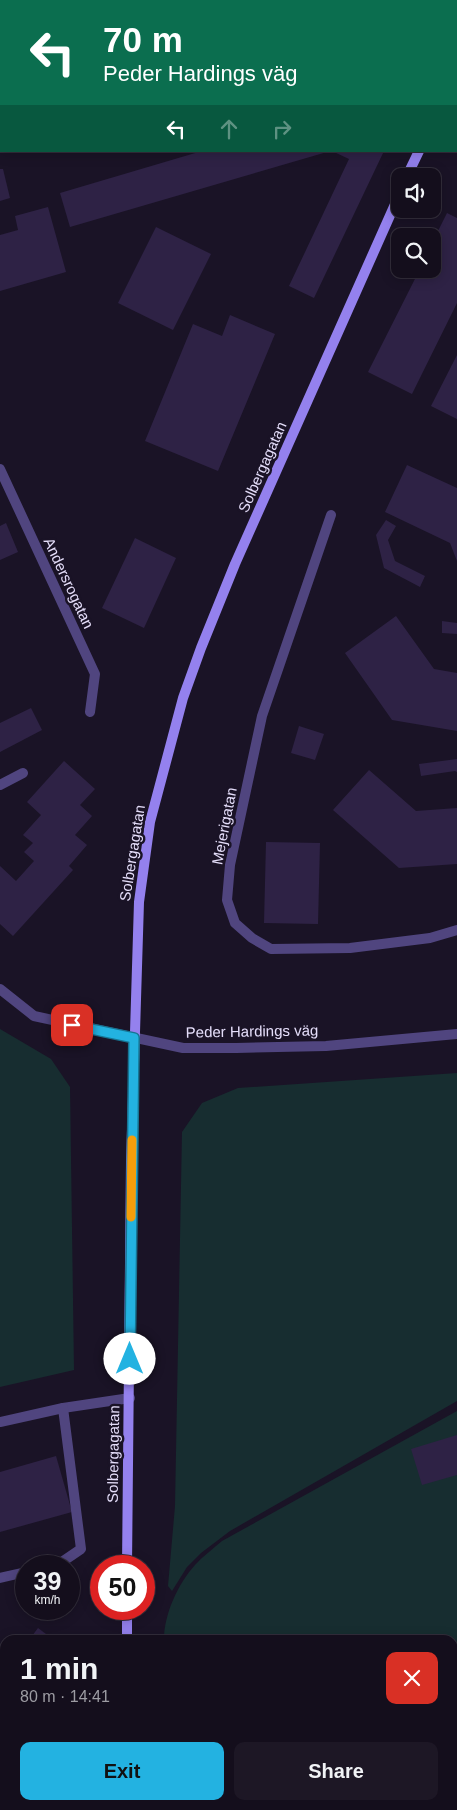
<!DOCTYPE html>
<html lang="en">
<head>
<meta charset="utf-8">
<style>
  :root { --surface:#140e1c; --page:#1d1725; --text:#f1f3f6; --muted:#9d9ca3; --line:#332e3b; --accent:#23b2e1 }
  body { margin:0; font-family:Arial,sans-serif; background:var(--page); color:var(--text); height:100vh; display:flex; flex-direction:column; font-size:19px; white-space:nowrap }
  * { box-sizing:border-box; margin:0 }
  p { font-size:16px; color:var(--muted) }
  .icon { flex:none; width:28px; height:28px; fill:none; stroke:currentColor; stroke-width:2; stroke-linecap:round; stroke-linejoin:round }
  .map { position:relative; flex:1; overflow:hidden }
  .panel { position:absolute; left:0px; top:1635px; width:458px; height:175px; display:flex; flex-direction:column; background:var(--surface); border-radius:15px 15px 0 0; box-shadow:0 2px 12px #0003,0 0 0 1px var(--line) }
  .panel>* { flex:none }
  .hud { position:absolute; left:0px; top:0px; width:458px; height:152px; box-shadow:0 2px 12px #0003,0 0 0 1px var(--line); background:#0b6e4f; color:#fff; overflow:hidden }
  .controls { position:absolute; left:391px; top:168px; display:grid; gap:10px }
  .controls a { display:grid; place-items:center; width:50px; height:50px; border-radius:10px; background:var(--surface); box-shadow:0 2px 12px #0003,0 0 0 1px var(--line); font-size:25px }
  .speed { position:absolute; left:15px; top:1555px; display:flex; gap:10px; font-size:25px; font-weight:700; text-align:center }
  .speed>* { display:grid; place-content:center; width:65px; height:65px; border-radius:50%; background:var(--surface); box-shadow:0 2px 12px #0003,0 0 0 1px var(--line); line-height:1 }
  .speed small { font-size:12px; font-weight:400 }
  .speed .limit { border:8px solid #d22; background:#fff; color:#111 }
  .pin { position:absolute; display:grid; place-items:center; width:42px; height:42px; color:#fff; margin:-21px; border-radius:10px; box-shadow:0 2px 8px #0006 }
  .me { position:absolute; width:55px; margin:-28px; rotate:0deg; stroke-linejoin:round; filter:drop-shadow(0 0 4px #0008) }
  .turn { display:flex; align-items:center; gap:18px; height:105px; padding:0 20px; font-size:22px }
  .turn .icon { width:65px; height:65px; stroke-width:2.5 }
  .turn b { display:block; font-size:35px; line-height:42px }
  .lanes { display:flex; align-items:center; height:48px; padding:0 20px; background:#0003; justify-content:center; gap:25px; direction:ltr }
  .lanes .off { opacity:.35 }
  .round { display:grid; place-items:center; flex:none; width:52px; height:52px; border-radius:10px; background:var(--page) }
  .overview { display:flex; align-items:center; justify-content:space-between; height:85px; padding:0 20px }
  h1 { font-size:30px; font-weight:800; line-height:38px }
  .cta { display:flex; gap:10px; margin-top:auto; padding:10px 20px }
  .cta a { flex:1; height:58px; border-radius:10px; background:var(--accent); color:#111; font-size:20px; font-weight:800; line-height:58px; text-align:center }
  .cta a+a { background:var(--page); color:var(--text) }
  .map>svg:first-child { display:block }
  .green { fill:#172d30 }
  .building { fill:#2e2245 }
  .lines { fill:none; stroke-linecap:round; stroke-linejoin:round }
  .lane { stroke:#50457f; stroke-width:10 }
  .street { stroke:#50457f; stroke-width:10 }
  .secondary { stroke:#9481ee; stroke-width:10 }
  .route-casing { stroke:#177492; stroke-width:12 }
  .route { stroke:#23b2e1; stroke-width:9 }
  .slow { stroke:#f59e0b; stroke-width:9 }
  .labels { text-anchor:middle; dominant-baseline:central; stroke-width:5; stroke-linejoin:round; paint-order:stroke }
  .street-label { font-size:15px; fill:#e5defa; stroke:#1a1326 }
</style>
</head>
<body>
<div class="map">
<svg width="457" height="1810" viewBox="0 0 457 1810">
  <rect width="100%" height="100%" fill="#1a1326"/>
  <g class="green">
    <path d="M0,1029L51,1059L70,1087L74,1370L0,1387Z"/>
    <path d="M457,1073V1401L230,1531L201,1553L187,1567L172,1591L168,1586L175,1506L182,1132L202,1103L238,1088Z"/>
    <path d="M457,1411V1810H164V1805H452V1640H164C164,1614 178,1584 195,1565C203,1556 213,1549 222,1541Z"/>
  </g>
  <g class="building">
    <path d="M202,151L327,152L70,227L60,193Z"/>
    <path d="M332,151H384L314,298L289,286L349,159Z"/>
    <path d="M0,169H3L10,198L0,201Z"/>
    <path d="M48,207L66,272L0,291V235L18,230L15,216Z"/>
    <path d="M447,213L457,218V303L412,394L368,372L420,269H432V243Z"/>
    <path d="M156,227L211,254L173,330L118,303Z"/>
    <path d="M230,315L275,334L218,471L145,441L193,324L222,336Z"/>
    <path d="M457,355V419L431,406Z"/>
    <path d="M407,465L457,488V561L450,543L385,512Z"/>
    <path d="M386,520L396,526L388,540L395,561L425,576L420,587L384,568L376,535Z"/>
    <path d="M6,523L18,552L0,560V526Z"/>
    <path d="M135,538L176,558L144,628L102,608Z"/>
    <path d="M396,616L434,669L457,673V731L392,720L345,653Z"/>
    <path d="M442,621L457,623V634L442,633Z"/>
    <path d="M31,708L42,730L0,752V723Z"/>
    <path d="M299,726L324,734L315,760L291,753Z"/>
    <path d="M457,759V772L455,771L421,776L419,764Z"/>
    <path d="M64,761L95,789L80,805L92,816L75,835L87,845L69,866L73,870L13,936L0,924V866L16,881L34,861L24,852L33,843L23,835L41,815L27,802Z"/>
    <path d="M369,770L416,811L457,808V864L399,868L333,810Z"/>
    <path d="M266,842L320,843L318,924L264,923Z"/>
    <path d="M457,1435V1475L422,1485L411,1449Z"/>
    <path d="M56,1456L72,1512L0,1532V1472Z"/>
    <path d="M38,1628L54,1640H29Z"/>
  </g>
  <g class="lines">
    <g class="lane">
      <path d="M331,515L262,716L230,865L227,900L235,923L252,938L271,949L350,948L430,938L457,930"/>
      <path d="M0,785L23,773"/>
      <path d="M63,1408L130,1398"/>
      <path d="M0,1422L63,1408L81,1549L59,1564"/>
    </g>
    <g class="street">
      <path d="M131,1L137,0"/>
      <path d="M0,32H1"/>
      <path d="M0,469L95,674L90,712"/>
      <path d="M0,989L34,1016L183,1048H236L326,1046L457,1034"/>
      <path d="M52,1566L59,1564"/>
      <path d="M0,1578L26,1572"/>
    </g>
    <g class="secondary">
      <path d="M456,67L457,65"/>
      <path d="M407,176L419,151"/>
      <path d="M127,1566L131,1162L139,902L150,822L183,698L201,648L235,564L400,193"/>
      <path d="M127,1640V1609"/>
      <path d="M126,1805V1810"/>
    </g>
  </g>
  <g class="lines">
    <g class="route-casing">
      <path id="route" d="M72,1025L134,1038L130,1359"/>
    </g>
    <use href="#route" class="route"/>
    <path class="slow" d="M131,1217L132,1140"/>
  </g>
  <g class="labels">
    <g class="street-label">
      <text transform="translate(262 467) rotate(-66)">Solbergagatan</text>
      <text transform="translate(69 583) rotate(65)">Andersrogatan</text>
      <text transform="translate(224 826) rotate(-79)">Mejerigatan</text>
      <text transform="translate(132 853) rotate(-81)">Solbergagatan</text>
      <text transform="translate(252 1031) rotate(-1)">Peder Hardings väg</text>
      <text transform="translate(113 1454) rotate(-89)">Solbergagatan</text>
    </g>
  </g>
</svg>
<div class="controls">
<a><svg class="icon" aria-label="sound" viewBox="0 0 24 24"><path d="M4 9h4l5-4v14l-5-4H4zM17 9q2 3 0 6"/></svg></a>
<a><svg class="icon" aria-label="search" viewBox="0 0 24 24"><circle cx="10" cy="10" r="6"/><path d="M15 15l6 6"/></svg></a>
</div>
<div class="speed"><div>39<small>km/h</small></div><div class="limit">50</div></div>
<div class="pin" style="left:72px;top:1025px;background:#d93025"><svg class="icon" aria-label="arrive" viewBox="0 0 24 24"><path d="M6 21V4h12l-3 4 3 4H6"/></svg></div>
<svg class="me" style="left:130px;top:1359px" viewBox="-20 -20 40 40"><circle r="19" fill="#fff"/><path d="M0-13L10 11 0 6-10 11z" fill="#23b2e1"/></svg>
<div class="hud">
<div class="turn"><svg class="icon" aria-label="left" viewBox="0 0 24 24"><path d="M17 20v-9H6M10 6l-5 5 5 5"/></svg><div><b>70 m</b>Peder Hardings väg</div></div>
<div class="lanes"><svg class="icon" aria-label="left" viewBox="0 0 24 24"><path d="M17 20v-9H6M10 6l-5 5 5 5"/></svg><svg class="icon off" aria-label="ahead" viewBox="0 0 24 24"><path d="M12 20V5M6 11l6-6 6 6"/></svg><svg class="icon off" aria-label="right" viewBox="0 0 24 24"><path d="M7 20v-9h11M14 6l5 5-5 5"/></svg></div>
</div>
<section class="panel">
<div class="overview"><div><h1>1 min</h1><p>80 m · 14:41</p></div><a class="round" style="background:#d93025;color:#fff"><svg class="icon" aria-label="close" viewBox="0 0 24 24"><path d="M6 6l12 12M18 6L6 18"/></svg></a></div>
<div class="cta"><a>Exit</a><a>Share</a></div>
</section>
</div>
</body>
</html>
